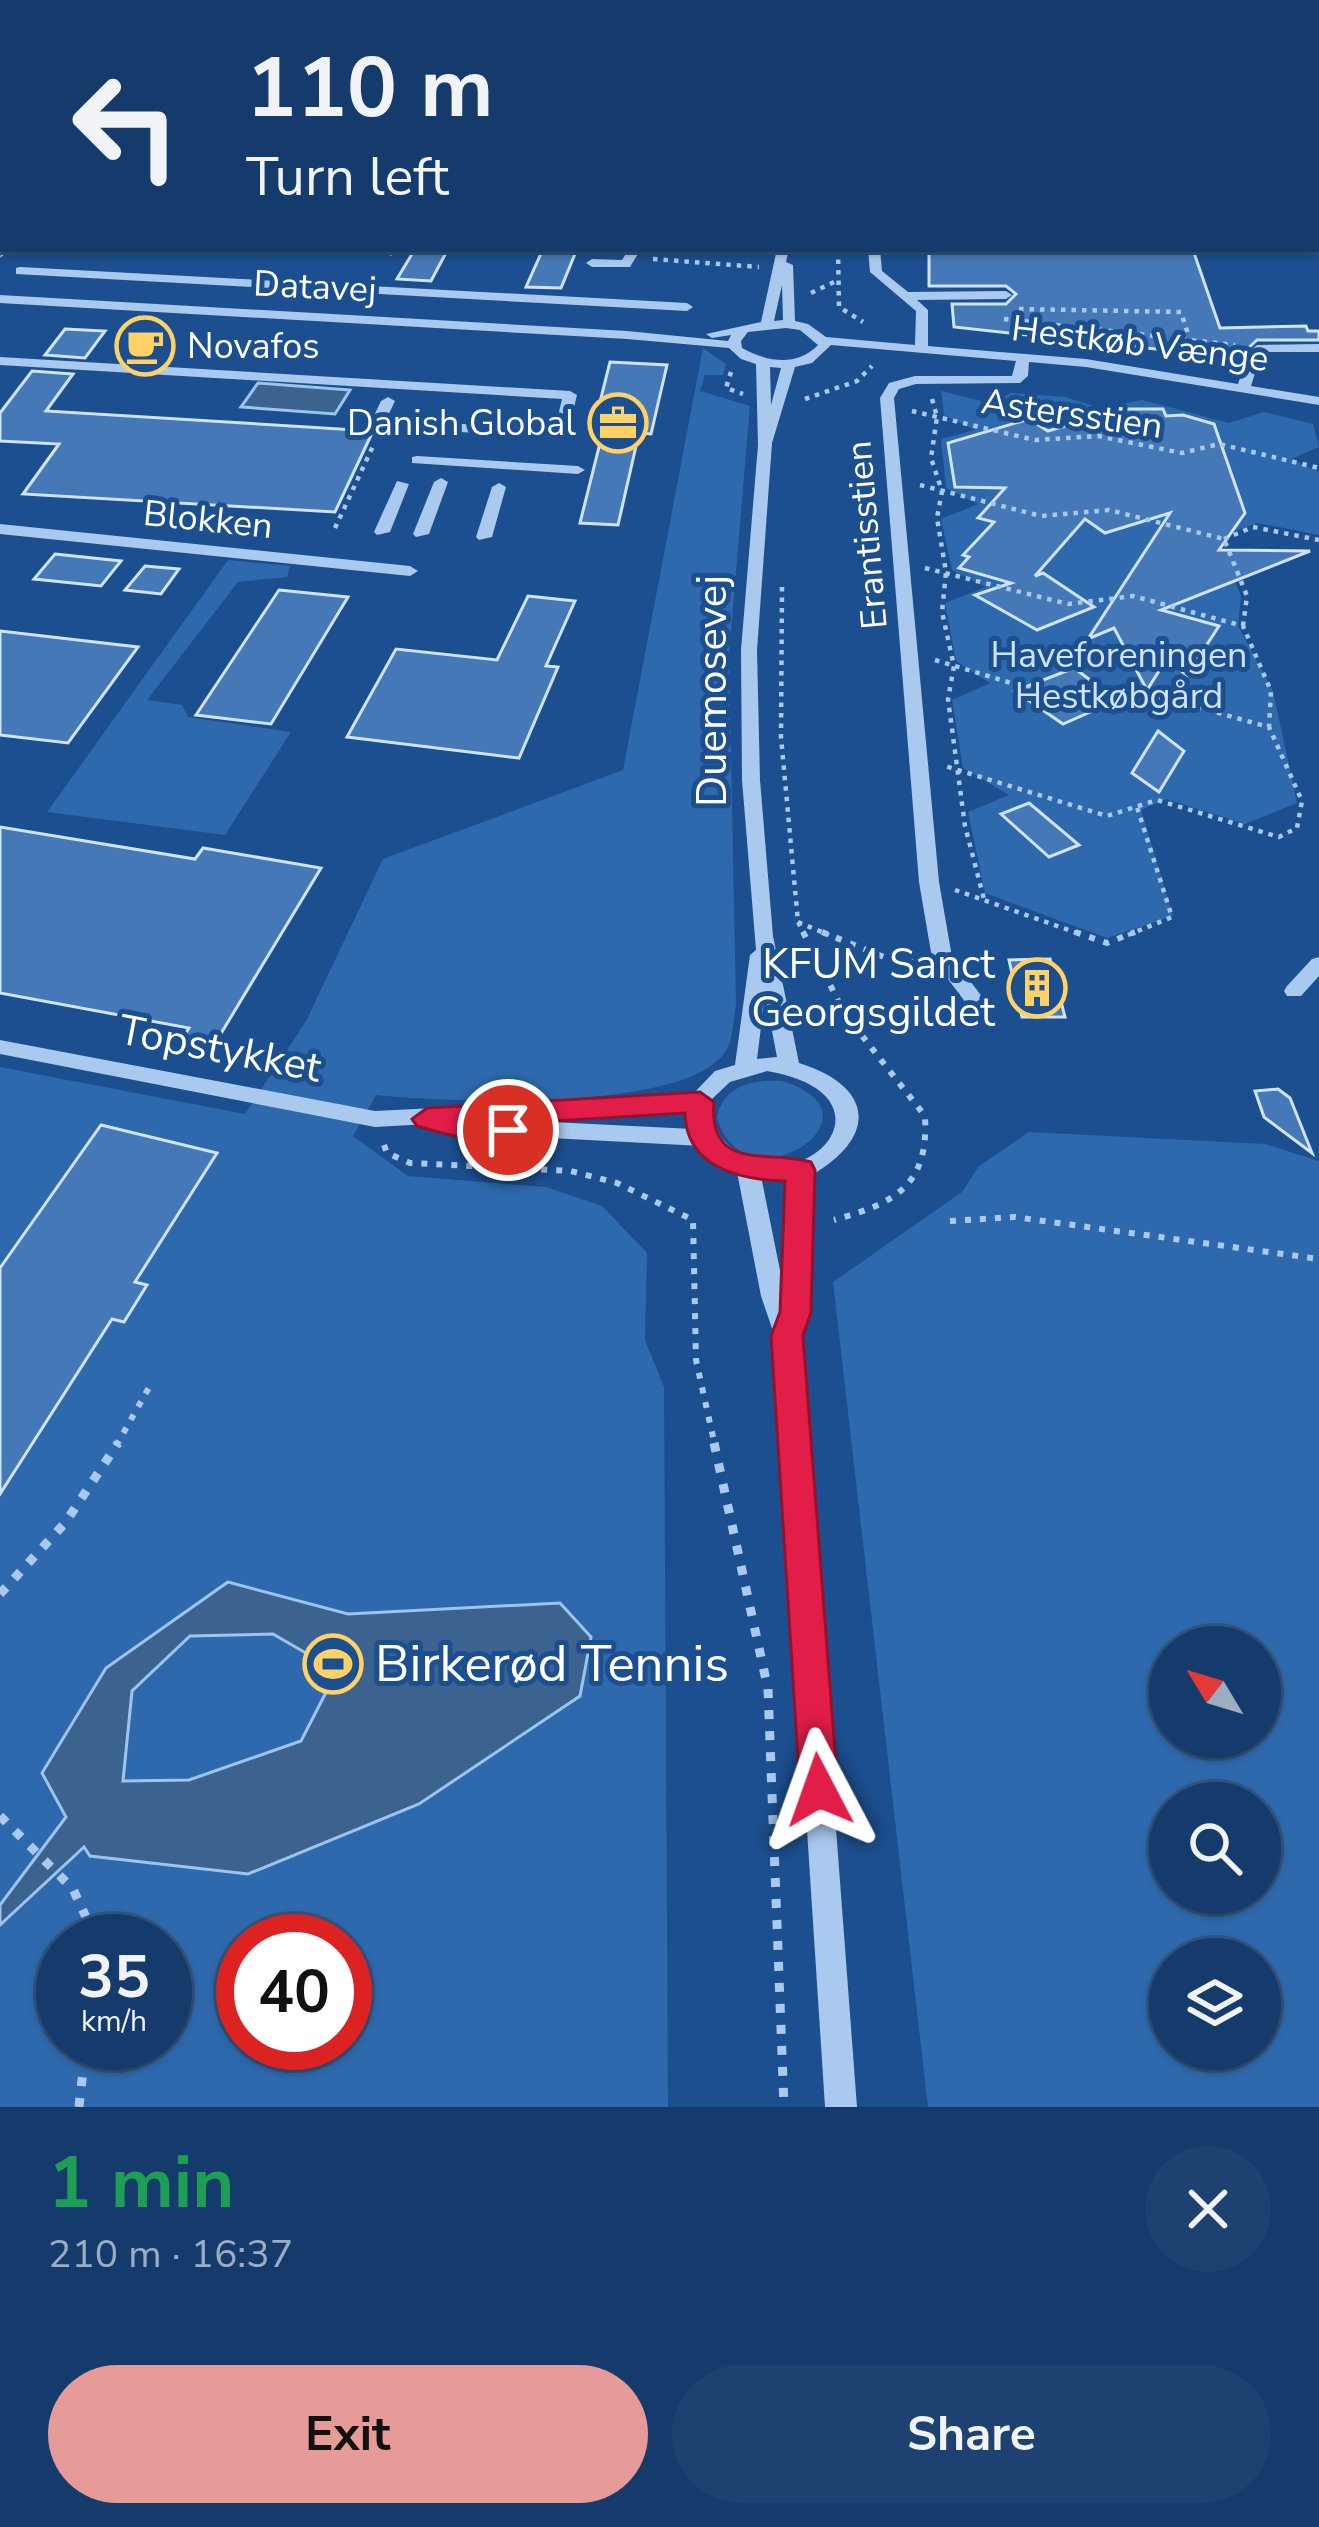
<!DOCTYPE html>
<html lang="en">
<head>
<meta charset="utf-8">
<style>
  :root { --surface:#143b6b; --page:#1d4271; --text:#f1f3f6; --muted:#9dadc1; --line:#33557e; --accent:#e69b98 }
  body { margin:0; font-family:"Nunito Sans",sans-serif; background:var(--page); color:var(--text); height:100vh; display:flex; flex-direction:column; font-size:45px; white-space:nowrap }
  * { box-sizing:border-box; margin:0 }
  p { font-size:39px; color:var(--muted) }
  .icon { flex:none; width:66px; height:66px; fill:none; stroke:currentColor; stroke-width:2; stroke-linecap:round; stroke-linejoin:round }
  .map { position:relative; height:2107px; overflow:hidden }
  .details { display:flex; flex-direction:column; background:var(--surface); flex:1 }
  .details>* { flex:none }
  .guide { position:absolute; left:0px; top:0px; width:1320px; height:252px; box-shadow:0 3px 9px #0004,0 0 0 3px var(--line); background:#143b6b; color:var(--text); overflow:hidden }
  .needle { width:78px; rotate:308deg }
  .buttons { position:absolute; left:1149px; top:1626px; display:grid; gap:24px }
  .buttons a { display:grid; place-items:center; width:132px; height:132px; border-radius:50%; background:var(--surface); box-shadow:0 3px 9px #0004,0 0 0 3px var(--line); font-size:60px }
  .speed { position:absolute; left:36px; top:1914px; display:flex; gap:24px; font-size:60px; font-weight:700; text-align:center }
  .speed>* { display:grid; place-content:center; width:156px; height:156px; border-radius:50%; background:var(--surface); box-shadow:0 3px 9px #0004,0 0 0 3px var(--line); line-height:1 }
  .speed small { font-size:30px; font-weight:400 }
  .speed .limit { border:18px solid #d22; background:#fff; color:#111 }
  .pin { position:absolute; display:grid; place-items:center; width:102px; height:102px; color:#fff; margin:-51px; border:6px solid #fff; border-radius:50%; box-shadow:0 3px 12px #0007 }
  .me { position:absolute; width:132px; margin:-66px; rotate:356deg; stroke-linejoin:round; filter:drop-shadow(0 0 9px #0008) }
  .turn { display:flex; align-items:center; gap:42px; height:252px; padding:0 48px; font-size:54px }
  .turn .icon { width:156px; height:156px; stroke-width:2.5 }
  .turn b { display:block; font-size:84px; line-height:102px }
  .round { display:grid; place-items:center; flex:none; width:126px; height:126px; border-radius:63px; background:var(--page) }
  .summary { display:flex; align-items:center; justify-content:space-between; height:204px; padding:0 48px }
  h1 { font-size:72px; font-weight:700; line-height:90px; color:#1e9e55 }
  .button { display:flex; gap:24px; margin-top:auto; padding:24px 48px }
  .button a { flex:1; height:138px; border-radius:72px; background:var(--accent); color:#111; font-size:48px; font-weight:700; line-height:138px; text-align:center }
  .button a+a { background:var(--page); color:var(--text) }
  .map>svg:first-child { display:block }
  .green { fill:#2e69ad; fill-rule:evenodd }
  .water { fill:#3c6290; stroke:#9cc4f0; stroke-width:3; fill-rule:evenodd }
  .building { fill:#4478b7; stroke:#cfe3fa; stroke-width:3 }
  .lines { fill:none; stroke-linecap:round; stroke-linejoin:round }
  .path-far3 { stroke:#a9c9ee; stroke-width:3; stroke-dasharray:3 4.5; stroke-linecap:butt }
  .path-far2 { stroke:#a9c9ee; stroke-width:4.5; stroke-dasharray:4.5 6; stroke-linecap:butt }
  .path-far1 { stroke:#a9c9ee; stroke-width:6; stroke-dasharray:6 9; stroke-linecap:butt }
  .path { stroke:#a9c9ee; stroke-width:9; stroke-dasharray:9 12; stroke-linecap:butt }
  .minor { fill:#a9c9ee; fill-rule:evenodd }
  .route { fill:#e11d48; stroke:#92132f; stroke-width:3 }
  .labels { text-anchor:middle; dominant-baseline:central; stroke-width:10; stroke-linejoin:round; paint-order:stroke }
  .far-street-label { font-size:36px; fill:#fff; stroke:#1b4f8f }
  .far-poi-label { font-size:36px; fill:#fff; stroke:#1b4f8f; text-anchor:start }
  .far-park-label { font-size:36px; fill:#cfe3fa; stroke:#1b4f8f }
  .street-label { font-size:42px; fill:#fff; stroke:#1b4f8f }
  .poi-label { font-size:42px; fill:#fff; stroke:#1b4f8f; text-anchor:end }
  .near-poi-label { font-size:51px; fill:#fff; stroke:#1b4f8f; text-anchor:start }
</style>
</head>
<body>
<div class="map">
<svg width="1319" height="2107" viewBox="0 0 1319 2107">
  <rect width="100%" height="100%" fill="#1b4f8f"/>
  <g class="green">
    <path d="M703,348L726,364L723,375H705L700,391L750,406L729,655L736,1004C734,1017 733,1038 727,1049C691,1114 443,1102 376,1095L353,1136L408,1176L546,1187L602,1206L647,1253L645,1340L664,1387L668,2107H0V1067L245,1114L306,1021L383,859L623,770ZM63,1941H165V2043H63ZM243,1941H345V2043H243Z"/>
    <path d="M941,391L986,402L1012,393L1065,397L1101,408L1142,400L1229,423L1264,412L1313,424L1319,447L1291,459L1319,472V535L1258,523L1217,537L1241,596L1238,626L1273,691L1297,803L1245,824L1166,799L1141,810L1173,916L1107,938L985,893L968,812L1009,795L963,768L952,700L990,683L956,661L945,603L986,587L952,570L941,519L978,504L946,488L941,439L975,430L944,415Z"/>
    <path d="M228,560L290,566L287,577L238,582L147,700L182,705L188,717L291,732L225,835L47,812Z"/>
    <path d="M782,1081C894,1115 742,1212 717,1117C724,1085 753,1079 782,1081Z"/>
    <path d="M1029,1132L1265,1144L1319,1161V2107H928L833,1282L962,1192L979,1166ZM1170,1647H1260V1737H1170ZM1170,1803H1260V1893H1170ZM1170,1959H1260V2049H1170Z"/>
  </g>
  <g class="water">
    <path d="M258,383L350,390L335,414L241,407Z"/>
    <path d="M228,1582L348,1614L560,1603L591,1637L580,1696L419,1804L248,1874L90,1856L84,1847L0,1925V1905L66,1817L42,1773L106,1668ZM273,1634L337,1671L301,1741L189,1780L123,1781L132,1691L190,1636Z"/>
  </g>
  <g class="building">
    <path d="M415,249H448L431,281L397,279Z"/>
    <path d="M543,249H577L561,288L526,287Z"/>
    <path d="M929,249L1193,250L1220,328L1306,326L1308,331H1319V340H1257L1243,353L1213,347L1192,353L954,327L952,304H1006L1016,294L1006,286H929Z"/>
    <path d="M65,329L105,331L85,358L45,355Z"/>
    <path d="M610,362L667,365L651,434L639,433L618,525L580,523L603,431L593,430Z"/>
    <path d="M32,371L73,374L46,411L373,431L335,512L23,494L59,444L0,441V413Z"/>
    <path d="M1120,409H1163L1166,416L1183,415L1214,424L1245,513L1219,550L1310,551L1161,610L1219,626L1187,675L1166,660L1147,690L1114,628L1088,639L1170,513L1105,533L1085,519L1035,576L1043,573L1094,607L1037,630L975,595L1011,583L959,568L969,557L963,555L994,522L978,518L1005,488L955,487L948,443L1029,419L1048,431Z"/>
    <path d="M55,554L121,561L101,586L34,579Z"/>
    <path d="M145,566L179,569L161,594L125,590Z"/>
    <path d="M279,590L348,597L271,724L196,715Z"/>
    <path d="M528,596L575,601L546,666L558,667L519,758L347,737L396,649L497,660Z"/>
    <path d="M0,631L138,647L68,743L0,735Z"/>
    <path d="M1074,668L1117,700L1063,724L1015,691Z"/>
    <path d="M1158,731L1184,751L1159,792L1132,773Z"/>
    <path d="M1029,803L1079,845L1049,857L1001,814Z"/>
    <path d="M0,827L195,859L203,848L321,868L214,1045L182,1039L189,1028L0,993Z"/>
    <path d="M1050,959L1065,1017H1022L1009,960Z"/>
    <path d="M1278,1089L1290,1098L1312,1153L1264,1117L1255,1091Z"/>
    <path d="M101,1125L217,1153L135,1282L147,1285L124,1322L112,1319L0,1494V1268Z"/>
  </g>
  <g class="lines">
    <g class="path-far3">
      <path d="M834,0L880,3"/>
      <path d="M1060,0L1124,3"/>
      <path d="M0,1L6,3"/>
      <path d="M86,3L98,0"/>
      <path d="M340,3L350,0"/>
    </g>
    <g class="path-far2">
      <path d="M838,249L839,307L863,322"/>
      <path d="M653,259L759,267"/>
      <path d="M811,293L836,281"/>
      <path d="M1019,309L1181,312L1189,337"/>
      <path d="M1004,319L1235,345"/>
      <path d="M731,372L726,388L743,394"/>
      <path d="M805,399L857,381L872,366"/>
      <path d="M932,399L937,417L931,458L942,491L937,518L946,572L942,612L954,666L948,699L965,826L984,899"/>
      <path d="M912,411L1035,440L1098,436L1182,453L1219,444L1319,468"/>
      <path d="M920,485L1041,516L1109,510L1224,539L1247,596L1243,626"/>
      <path d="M335,528L374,444"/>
      <path d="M1224,539L1253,527L1319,540"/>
      <path d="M925,568L1068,604L1133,596L1243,626L1271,691L1269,727"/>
      <path d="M782,587L781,737L798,922L805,935"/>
      <path d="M935,660L1084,705L1135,690L1269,727L1302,801L1297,828L1279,837L1157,800L1107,816L945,766"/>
      <path d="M955,890L1083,935"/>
      <path d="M798,922L829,935"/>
      <path d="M1128,935L1172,917L1137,807"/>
    </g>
    <g class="path-far1">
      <path d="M803,932L845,1014L925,1116C929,1186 895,1203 834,1220"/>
      <path d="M822,932L884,957H915"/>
      <path d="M1075,932L1107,943L1135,932"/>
      <path d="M384,1145L387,1153L410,1163L571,1171L617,1183L693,1220L696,1360L715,1446"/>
      <path d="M950,1221L1015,1217L1319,1259"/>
      <path d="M116,1446L151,1384"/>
    </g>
    <g class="path">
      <path d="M714,1443L768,1689L784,2107"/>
      <path d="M0,1594L65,1523L118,1443"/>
      <path d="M0,1816L73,1889L97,1941"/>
      <path d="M79,2107L86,2043"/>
    </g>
    <g class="minor">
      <path d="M628,0H639L625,3Z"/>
      <rect x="809" y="0" width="10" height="3"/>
      <path d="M1258,0H1268L1270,3H1260Z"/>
      <rect x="1317" y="11" width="2" height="6"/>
      <rect x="0" y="66" width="3" height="6"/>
      <path d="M3,108V115L0,116V109Z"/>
      <rect x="1317" y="160" width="2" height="6"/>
      <rect x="1317" y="241" width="2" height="8"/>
      <path d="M3,246V249H11L0,258Z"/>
      <path d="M387,249H399L391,256L385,252Z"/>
      <path d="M629,249H641L630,267H592L586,263L592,259L622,260Z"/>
      <path d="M777,249H789L786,262L793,265L795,321L808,324L826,337L915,345L916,311L870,272L868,249H880L882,271L908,292L1006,291L1012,295L1006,299L917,300L928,310V346L1086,359L1238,384L1248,353L1257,345L1319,344V352H1265L1261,355L1251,386L1319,397V405L1086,367L1029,362L1028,376L1020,383L916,384L899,389L894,398L939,882L952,957L983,998L973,1005L966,1003L932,958L919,882L880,398L889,383L915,376H1012L1016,361L831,345L812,363L795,367L772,443L757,650L760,780L773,936L799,1063C873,1086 879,1136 812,1175L808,1312L799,1337L857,2107H825L775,1337L761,1296L737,1172L728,1169L702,1146L456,1133L448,1131L446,1123L375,1127L0,1054V1040L375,1111L692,1095L715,1071L735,1065L750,955L756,950L742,780L741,650L758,445L756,364L741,359L729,348L627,339L0,303V295L627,331L728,341L731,335L712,338L706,334L761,322ZM782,285L783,320L774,321ZM786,328L800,330L818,345C797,367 767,362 742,348L741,341L748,332ZM770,367L781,368L771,405ZM765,995L777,1057L757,1059ZM767,1071C903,1094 807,1207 732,1148C714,1133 710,1121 712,1099L730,1082ZM689,1110V1121L693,1129L510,1120ZM762,1181H789L785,1295Z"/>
      <path d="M20,267L687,303L693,307L687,311L16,274V268Z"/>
      <path d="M0,357L570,391L577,395L568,433L561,437L377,428L370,424L381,401L388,397L395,401L386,420L555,429L562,399L0,365Z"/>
      <path d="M417,456L578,466L585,470L578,474L412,463V457Z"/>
      <path d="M441,478L448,482L429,534L416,537L413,534L434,482Z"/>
      <path d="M397,481L409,484L390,532L377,535L374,532Z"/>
      <path d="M499,483L506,487L492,537L479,540L476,537L492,487Z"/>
      <path d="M0,524L410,566L418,571L410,576L0,534Z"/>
      <path d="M1319,957V976L1301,996H1287L1284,991L1287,986L1312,959Z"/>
    </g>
  </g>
  <path class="route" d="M700,1092L714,1102C708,1173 769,1149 811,1162L815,1170L811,1312L803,1336L838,1790L832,1803L819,1809L805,1803L800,1790L771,1336L780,1312L785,1181C741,1180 686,1168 685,1113L519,1123L523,1130L519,1137C487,1146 447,1135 417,1126L412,1119L427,1108Z"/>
  <defs>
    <g id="cafe-ring" transform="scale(3)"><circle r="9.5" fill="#1b4f8f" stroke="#ffd166" stroke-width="1.5"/><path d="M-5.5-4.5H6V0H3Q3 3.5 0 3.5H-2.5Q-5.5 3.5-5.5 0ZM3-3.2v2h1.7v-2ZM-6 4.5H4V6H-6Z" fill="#ffd166"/></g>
    <g id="office-ring" transform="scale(3)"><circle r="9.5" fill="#1b4f8f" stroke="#ffd166" stroke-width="1.5"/><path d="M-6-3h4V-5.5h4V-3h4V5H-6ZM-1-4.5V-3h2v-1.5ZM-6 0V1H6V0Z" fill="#ffd166"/></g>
    <g id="building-ring" transform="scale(3)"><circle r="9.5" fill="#1b4f8f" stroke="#ffd166" stroke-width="1.5"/><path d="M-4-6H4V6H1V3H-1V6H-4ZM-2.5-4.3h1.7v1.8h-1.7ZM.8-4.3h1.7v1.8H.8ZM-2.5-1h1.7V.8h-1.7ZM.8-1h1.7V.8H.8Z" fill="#ffd166"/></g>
    <g id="stadium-ring" transform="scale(3)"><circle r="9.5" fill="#1b4f8f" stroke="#ffd166" stroke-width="1.5"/><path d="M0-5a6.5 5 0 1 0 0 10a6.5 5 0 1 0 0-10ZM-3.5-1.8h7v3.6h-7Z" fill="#ffd166"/></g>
  </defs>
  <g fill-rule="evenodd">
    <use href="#cafe-ring" x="145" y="346"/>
    <use href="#office-ring" x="618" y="423"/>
    <use href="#building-ring" x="1037" y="988"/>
    <use href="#stadium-ring" x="333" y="1664"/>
  </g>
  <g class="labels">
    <g class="far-street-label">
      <text transform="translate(315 287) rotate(3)">Datavej</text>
      <text transform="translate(1140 344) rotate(7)">Hestkøb Vænge</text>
      <text transform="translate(1072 414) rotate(8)">Astersstien</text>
      <text transform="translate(208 520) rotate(6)">Blokken</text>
      <text transform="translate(867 535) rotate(-95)">Erantisstien</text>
    </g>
    <g class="far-poi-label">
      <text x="187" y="346">Novafos</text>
      <text x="576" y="423" text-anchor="end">Danish Global</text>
    </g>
    <g class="far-park-label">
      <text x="1119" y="655">Haveforeningen<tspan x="1119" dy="41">Hestkøbgård</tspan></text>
    </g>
    <g class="street-label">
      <text transform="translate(712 691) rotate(-90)">Duemosevej</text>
      <text transform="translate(220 1049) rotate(11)">Topstykket</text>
    </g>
    <g class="poi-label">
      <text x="995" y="964">KFUM Sanct<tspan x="995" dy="48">Georgsgildet</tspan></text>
    </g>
    <g class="near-poi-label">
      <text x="375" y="1664">Birkerød Tennis</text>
    </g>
  </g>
</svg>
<div class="buttons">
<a><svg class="needle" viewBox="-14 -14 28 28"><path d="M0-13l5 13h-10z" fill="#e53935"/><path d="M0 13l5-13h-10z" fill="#9dadc1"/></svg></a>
<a><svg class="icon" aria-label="search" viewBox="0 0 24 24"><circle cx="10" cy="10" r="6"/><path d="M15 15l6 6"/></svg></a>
<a><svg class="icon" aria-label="layers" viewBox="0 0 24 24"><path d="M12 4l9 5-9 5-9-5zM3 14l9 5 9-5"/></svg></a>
</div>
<div class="speed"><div>35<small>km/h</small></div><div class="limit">40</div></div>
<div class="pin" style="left:508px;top:1130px;background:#d93025"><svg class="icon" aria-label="arrive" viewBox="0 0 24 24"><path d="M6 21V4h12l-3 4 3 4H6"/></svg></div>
<svg class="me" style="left:819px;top:1790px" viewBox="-20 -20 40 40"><path d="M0-17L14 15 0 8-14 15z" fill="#e11d48" stroke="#fff" stroke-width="4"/></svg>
<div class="guide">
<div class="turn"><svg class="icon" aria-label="left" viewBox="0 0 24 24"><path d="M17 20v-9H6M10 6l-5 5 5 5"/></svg><div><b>110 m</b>Turn left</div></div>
</div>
</div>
<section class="details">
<div class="summary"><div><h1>1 min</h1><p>210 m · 16:37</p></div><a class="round"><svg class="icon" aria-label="close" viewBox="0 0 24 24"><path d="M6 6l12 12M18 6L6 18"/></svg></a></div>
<div class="button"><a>Exit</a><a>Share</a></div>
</section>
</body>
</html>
